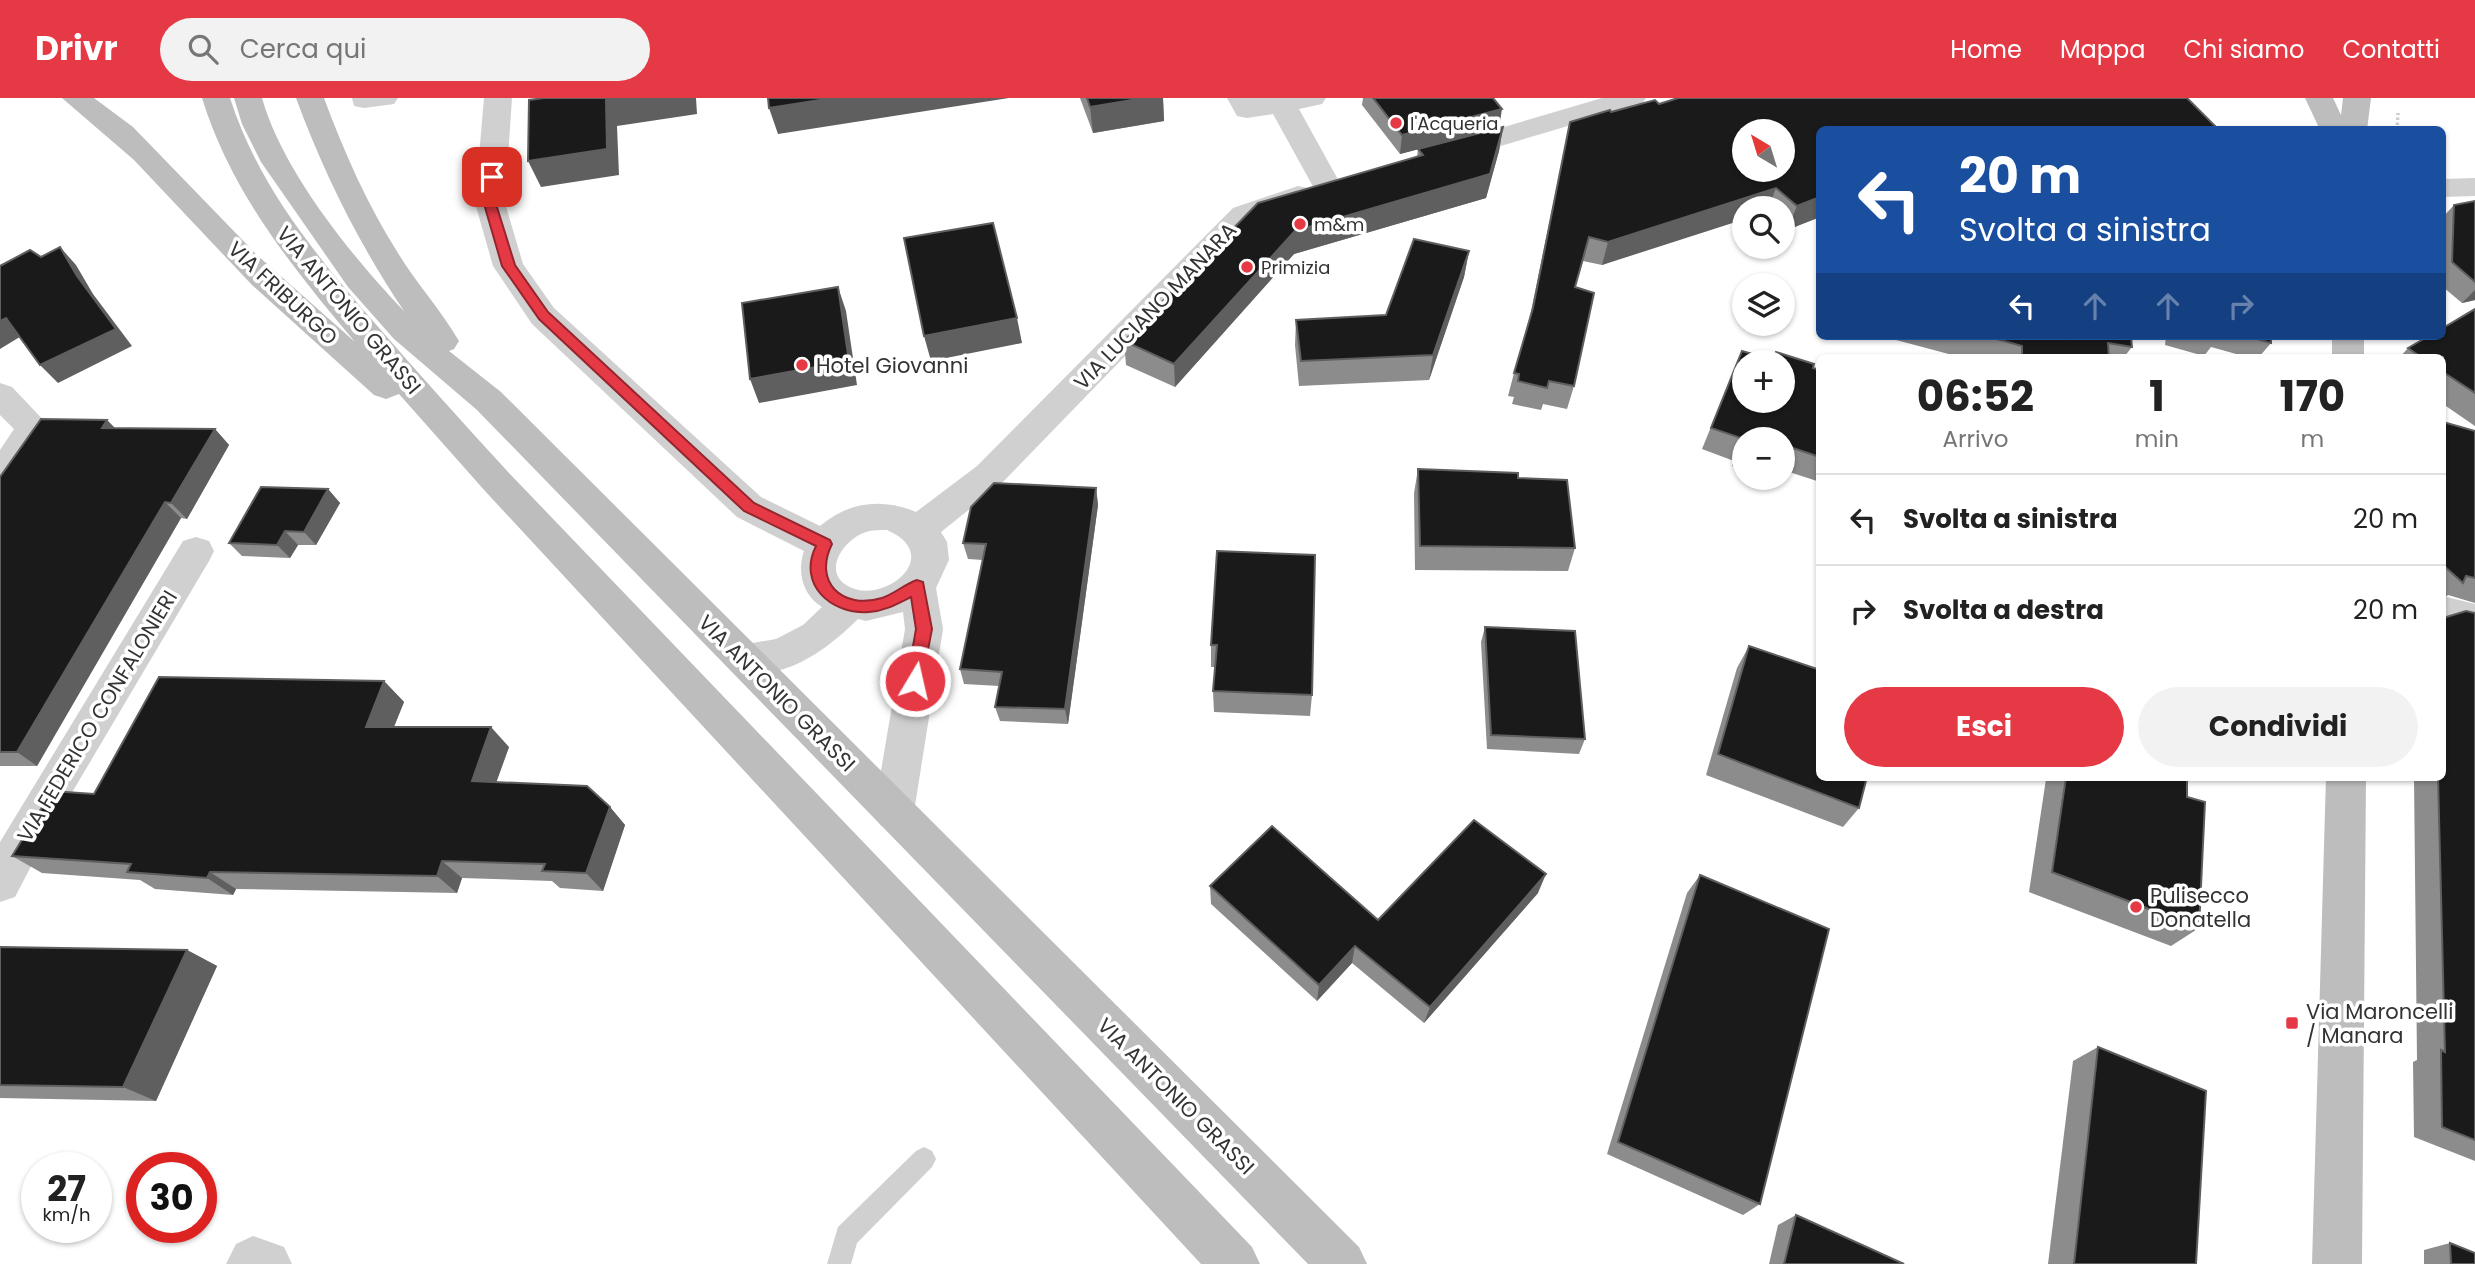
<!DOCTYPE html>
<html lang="it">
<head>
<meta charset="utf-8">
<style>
  :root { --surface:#fff; --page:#f2f2f2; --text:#222; --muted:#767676; --line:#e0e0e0; --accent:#e63946 }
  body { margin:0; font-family:Poppins,sans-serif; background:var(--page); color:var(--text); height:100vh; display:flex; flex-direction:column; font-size:26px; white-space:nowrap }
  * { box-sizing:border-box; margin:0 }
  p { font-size:23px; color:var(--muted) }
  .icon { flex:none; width:38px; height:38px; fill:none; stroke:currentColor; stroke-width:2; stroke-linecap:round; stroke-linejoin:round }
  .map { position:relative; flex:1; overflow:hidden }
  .details { position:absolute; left:1816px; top:256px; width:630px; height:427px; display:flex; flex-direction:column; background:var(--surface); border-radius:10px; box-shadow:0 2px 5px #0004 }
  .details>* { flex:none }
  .hud { position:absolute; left:1816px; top:28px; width:630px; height:214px; border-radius:10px; box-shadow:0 2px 5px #0004; background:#1a4fa0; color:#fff; overflow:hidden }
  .needle { width:46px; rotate:322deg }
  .tools { position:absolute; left:1732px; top:21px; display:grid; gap:14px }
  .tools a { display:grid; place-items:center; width:63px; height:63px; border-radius:50%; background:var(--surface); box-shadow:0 2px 5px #0004; font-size:35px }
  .speed { position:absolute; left:21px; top:1054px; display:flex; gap:14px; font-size:35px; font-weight:700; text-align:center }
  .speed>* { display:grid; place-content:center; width:91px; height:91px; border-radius:50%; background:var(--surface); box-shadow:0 2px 5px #0004; line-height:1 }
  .speed small { font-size:18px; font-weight:400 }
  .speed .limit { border:10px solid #d22; background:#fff; color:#111 }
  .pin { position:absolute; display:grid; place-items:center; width:60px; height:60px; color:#fff; margin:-30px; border-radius:14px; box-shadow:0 4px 10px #0006 }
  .me { position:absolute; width:77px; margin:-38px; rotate:9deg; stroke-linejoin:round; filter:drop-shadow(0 0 5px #0008) }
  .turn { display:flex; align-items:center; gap:24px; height:147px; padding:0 28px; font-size:32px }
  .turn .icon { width:91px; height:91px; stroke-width:2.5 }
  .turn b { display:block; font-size:49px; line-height:60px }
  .lanes { display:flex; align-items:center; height:66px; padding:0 28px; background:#0003; justify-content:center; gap:35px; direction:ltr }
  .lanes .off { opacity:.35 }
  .eta { display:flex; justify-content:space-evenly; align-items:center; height:119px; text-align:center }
  .eta b { font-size:42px; font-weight:700; line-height:49px }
  .cta { display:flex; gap:14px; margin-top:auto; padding:14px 28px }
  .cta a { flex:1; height:80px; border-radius:42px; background:var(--accent); color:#fff; font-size:28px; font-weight:700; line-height:80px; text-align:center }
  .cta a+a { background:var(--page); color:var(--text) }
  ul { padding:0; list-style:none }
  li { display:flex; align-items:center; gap:21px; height:91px; padding:0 28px; border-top:2px solid var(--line) }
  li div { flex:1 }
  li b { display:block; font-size:26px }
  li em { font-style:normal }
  header { display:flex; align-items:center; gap:42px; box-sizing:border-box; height:98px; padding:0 35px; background:var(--accent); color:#fff }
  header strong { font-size:33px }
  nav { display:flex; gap:38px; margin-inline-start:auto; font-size:24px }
  .search { width:490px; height:63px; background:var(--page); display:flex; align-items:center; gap:18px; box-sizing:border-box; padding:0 24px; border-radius:38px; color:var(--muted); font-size:26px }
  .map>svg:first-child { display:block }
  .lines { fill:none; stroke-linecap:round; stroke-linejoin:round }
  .path { stroke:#cdcdcd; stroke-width:3.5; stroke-dasharray:2.5 2.5; stroke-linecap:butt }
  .lane { fill:#d0d0d0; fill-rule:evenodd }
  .street { fill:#d0d0d0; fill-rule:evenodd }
  .secondary { fill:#bdbdbd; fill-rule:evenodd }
  .wall { fill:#8c8c8c }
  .shaded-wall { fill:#5f5f5f }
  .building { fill:#1a1a1a; stroke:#5f5f5f; stroke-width:2; fill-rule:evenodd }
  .route { fill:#e63946; stroke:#96252e; stroke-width:2 }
  .poi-dot { fill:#e63946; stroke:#fff; stroke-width:2.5 }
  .labels { text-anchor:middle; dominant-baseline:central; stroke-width:7; stroke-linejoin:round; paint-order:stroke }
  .far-poi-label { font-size:18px; fill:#333; stroke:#fff; text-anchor:start }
  .street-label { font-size:21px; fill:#333; stroke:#fff }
  .poi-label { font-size:21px; fill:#333; stroke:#fff; text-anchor:start }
</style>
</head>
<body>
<header>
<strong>Drivr</strong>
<div class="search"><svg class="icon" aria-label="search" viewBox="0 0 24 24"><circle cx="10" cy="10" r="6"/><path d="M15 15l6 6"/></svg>Cerca qui</div>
<nav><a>Home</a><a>Mappa</a><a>Chi siamo</a><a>Contatti</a></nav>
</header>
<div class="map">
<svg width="2475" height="1166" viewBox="0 0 2475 1166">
  <rect width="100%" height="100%" fill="#fff"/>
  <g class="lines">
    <path class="path" d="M2397,32L2398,15"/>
    <path class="lane" d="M924,1049L932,1053L936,1061L932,1069L857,1145L851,1166H827L838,1129L916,1053Z"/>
    <g class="street">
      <path d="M352,0H398L394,6L364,10L354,8Z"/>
      <path d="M484,0H512L505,105L523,166L554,210L761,399L820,428C849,403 883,400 916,414L977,368L1233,110L1298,88L1308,90L1313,97L1308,104L1255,124L1001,386L941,434L947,444L949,462L936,490L943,531L914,714L908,727L894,732L880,727L874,714L905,531L903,514L866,523L858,521C825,554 778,588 729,571L723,560L729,549L776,541L803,527L822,509C802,497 797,473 804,453L737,419L532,226L493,168L475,105ZM887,432C947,458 881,510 846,487C822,471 846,440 866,434C872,432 880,432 887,432Z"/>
      <path d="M1227,0H1326L1322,6L1299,11L1341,87L1336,94L1326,96L1316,94L1273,16L1247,20L1237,18Z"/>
      <path d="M1602,0H1646L1642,6L1450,63L1440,60L1436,54L1440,48Z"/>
      <path d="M2475,80V98L2443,99V81Z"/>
      <path d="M0,285L12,289L50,329L12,388L0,392V352L14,331L0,317Z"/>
      <path d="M196,439L209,443L214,453L209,463L51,730L15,799L0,804V744L183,443Z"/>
      <path d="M2443,498L2475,506V536L2443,528Z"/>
      <path d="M253,1138L284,1149L292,1166H226L236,1146Z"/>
    </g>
    <g class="secondary">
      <path d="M62,0H94L133,29L257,157L355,244C292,169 231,94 202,0H230C258,87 314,155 373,223C418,275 463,325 509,375L1252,1149L1260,1166H1201L485,393L399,296L386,301L374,297L252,187L134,62Z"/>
      <path d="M234,0H262C282,72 352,159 404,213C359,146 324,76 296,0H324C344,54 367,106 398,155C416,185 441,212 459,243L454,251L449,253L501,294L1359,1149L1367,1166H1308L477,312L394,241L348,189L261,64L242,26Z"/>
      <path d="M2305,0H2333L2341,17L2343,0H2371L2367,32H2320Z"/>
      <rect x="2332" y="238" width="32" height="21"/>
      <path d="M2326,679H2366L2362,1166H2312Z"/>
    </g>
  </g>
  <g class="wall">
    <path d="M1080,0H1163L1164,23L1093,35Z"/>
    <path d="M1363,0H1493L1499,30L1400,56L1362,7Z"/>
    <path d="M1659,6L1820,32V119L1787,132L1783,129V110H1745L1602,167L1583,163L1575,190L1574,288L1567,311L1543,306L1541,312L1512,306L1514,299L1508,298L1514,275L1530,218L1570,24L1611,14Z"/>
    <path d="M1503,29L1499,53L1486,100L1294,156L1175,289L1126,267L1124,243L1417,59L1418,51Z"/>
    <path d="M2475,103V202L2462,205L2443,189V119L2454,107Z"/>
    <path d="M1469,153L1464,179L1429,282L1299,288L1295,247L1296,222L1386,217Z"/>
    <path d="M2475,211V328L2443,306V259H2400L2408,250Z"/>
    <path d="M1881,238H2131L2132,249L2124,259H1960Z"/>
    <path d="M2166,238H2271V245L2259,259H2247L2211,249L2204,258L2165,247Z"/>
    <path d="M1773,262L1820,272V384L1783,372V341H1745V372L1732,368L1734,363L1702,351L1733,275Z"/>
    <path d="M107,322L115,331H215L229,347L187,421L181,420L37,668H0V379Z"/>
    <path d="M2443,324L2475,333V505L2448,497L2443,501Z"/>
    <path d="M1418,371L1575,450L1568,473L1415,472L1414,395Z"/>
    <path d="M1096,390L1098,407L1068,626L1000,623L995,609L999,588L964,586L960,571L983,462L968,461L963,445Z"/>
    <path d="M328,391L340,405L316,447H298L290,460L242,458L229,445Z"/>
    <path d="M1217,453L1312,597L1310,618L1214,614L1213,593L1215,569H1211V547Z"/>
    <path d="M2475,515V1063L2414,1039L2413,964L2417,962L2414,679H2443Z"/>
    <path d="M1485,529L1585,641L1579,656L1487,651L1481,544Z"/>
    <path d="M1749,548L1859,710L1843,729L1706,677L1737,570Z"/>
    <path d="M384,583L404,604L394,629L509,649L496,684L610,709L625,727L603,793L560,790L552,783L462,780L457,795L236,791L233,797L155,791L140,782L42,775L12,758L94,696Z"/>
    <path d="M2048,679H2187V699L2199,830L2171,848L2029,794L2046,681Z"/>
    <path d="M1700,777L1760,1106L1743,1117L1607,1056L1687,795Z"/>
    <path d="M1210,788L1378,822L1538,795L1424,925L1352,865L1317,903L1211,806Z"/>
    <path d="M0,849L187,852L217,868L156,1003L0,1000Z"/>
    <path d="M2098,949L2196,1166H2048L2073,963Z"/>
    <path d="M1796,1117L1904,1166H1769L1778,1127Z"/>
    <path d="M2450,1145L2475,1166H2424V1152Z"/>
  </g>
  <g class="shaded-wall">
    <path d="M617,0H696L697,16L617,28L619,77L541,89L528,63L606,2Z"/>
    <path d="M833,0H1009L778,36L769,10Z"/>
    <path d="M1144,0H1163L1164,23L1093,35L1090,9Z"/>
    <path d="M1502,11L1499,30L1400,56L1402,37Z"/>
    <path d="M1503,29L1499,53L1486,100L1294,156L1175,289L1174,266L1295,133Z"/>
    <path d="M1776,90L1768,110H1745V121L1602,167L1608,144Z"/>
    <path d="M1820,99V119L1787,132L1797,108Z"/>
    <path d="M60,149L76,167L93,196L132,248L58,285L40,267L77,178Z"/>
    <path d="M1469,153L1464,179L1429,282L1433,257Z"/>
    <path d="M838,189L846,213L857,287L759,305L750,281Z"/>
    <path d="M2475,192V202L2462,205Z"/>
    <path d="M6,220L23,237L0,251V223Z"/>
    <path d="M1017,220L1022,245L931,263L924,238Z"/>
    <path d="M107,322L123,338L102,330Z"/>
    <path d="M215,331L229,347L187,421L171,405Z"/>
    <path d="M1096,390L1098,407L1068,626L1065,611Z"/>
    <path d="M328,391L340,405L316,447L304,434Z"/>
    <path d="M165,404L181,420L37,668L17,654Z"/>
    <path d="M285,433L298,447L290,460L277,447Z"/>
    <path d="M384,583L404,604L386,648L366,629Z"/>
    <path d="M491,629L509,649L490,702L472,683Z"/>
    <path d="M610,709L625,727L603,793L586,775Z"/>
    <path d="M442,763L462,780L457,795L437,778Z"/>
    <path d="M210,774L236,791L233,797L207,780Z"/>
    <path d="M1546,776L1538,795L1424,925L1430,909Z"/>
    <path d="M1355,848L1352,865L1317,903L1319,887Z"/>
    <path d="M187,852L217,868L156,1003L123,989Z"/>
  </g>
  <g class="building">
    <path d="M544,0H617L606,2L607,51L528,63L529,2Z"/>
    <path d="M768,0H833L769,10Z"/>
    <path d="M1087,0H1144L1090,9Z"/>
    <path d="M1373,0H1493L1502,11L1402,37Z"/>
    <path d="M1678,0H2187L2219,32H1820V99L1797,108L1776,90L1608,144L1589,139L1575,189L1594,195L1574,288L1549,283L1547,290L1518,283L1519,276L1514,275L1533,210L1570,24L1610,12L1611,14L1655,2L1659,6ZM1745,33H1783V72H1745Z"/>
    <path d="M1503,29L1490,76L1295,133L1174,266L1124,243L1258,105L1423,57L1418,51Z"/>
    <path d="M2475,103V184L2452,164L2454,107Z"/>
    <path d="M993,125L1017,220L924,238L904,140Z"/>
    <path d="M1414,141L1469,153L1433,257L1301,263L1296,222L1386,217Z"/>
    <path d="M60,149L77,178L116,231L40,267L6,220L0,223V168L30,152L41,159Z"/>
    <path d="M838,189L849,263L750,281L742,205Z"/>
    <path d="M2475,211V295L2443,274V259H2421L2408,250L2429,238H2443V230Z"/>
    <path d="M1986,238H2067L2069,240V238H2131L2132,249L2108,245L2109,259H2022V248Z"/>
    <path d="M2247,238H2271V245Z"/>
    <path d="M1742,253L1773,262L1776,254L1814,266L1813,270L1820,272V359L1787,348L1783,359V341H1745V347L1742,346L1744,341L1711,330ZM1745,264H1783V303H1745Z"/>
    <path d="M41,321L107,322L102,330L215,331L171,405L165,404L17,654H0V379Z"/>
    <path d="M2443,324L2475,333V480L2466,478L2463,485L2443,467Z"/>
    <path d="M1418,371L1518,375V380L1567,382L1575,450L1420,448Z"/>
    <path d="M994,385L1096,390L1065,611L995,609L1002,574L960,571L986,446L963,445L971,409Z"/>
    <path d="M261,389L328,391L304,434L285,433L277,447L229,445Z"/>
    <path d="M1217,453L1315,457L1312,597L1213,593L1217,547H1211Z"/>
    <path d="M2466,513L2475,515V1042L2442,1029L2441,952L2445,954L2438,679H2443V520Z"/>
    <path d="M1485,529L1575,533L1585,641L1491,637Z"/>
    <path d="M1749,548L1820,572V679H1867L1859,710L1718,656Z"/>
    <path d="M159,579L384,583L366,629H491L472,683L587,688L610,709L586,775L542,773L545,766L442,763L437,778L210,774L207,780L127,774L131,766L12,758L52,693L94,696Z"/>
    <path d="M2066,679H2187V699L2205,704L2199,830L2052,774Z"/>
    <path d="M1474,722L1546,776L1430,909L1355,848L1319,887L1210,788L1272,728L1378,822Z"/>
    <path d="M1700,777L1829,831L1760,1106L1618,1044Z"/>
    <path d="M0,849L187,852L123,989L0,987Z"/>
    <path d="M2098,949L2206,993L2196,1166H2074Z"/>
    <path d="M1796,1117L1904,1166H1784Z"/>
    <path d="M2450,1145L2475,1155V1166H2451Z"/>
  </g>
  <path class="route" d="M492,75L498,79L496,106L515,167L548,214L754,405L830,442L832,446C813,484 842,512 882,500C894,496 905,486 917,482L923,484L932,531L921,588H910L907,583L916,531L911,499C897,506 885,513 869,514C831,517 797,486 816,448L744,413L539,221L502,168L484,106L486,79Z"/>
  <g class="poi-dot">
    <circle cx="1396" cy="25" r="7"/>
    <circle cx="1300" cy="126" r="7"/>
    <circle cx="1247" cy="169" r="7"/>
    <circle cx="802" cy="267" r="7"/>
    <circle cx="2136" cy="809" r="7"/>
    <rect x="2285" y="918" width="14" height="14" rx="3.5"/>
  </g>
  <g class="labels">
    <g class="far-poi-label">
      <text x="1410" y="25">l'Acqueria</text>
      <text x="1314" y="126">m&amp;m</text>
      <text x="1261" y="169">Primizia</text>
    </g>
    <g class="street-label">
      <text transform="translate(283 195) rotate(43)">VIA FRIBURGO</text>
      <text transform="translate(1155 208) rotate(-46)">VIA LUCIANO MANARA</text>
      <text transform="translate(349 212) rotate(50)">VIA ANTONIO GRASSI</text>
      <text transform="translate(777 595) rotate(45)">VIA ANTONIO GRASSI</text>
      <text transform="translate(97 618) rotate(-59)">VIA FEDERICO CONFALONIERI</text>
      <text transform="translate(1176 998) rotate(45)">VIA ANTONIO GRASSI</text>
    </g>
    <g class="poi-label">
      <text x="816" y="267">Hotel Giovanni</text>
      <text x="2150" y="797">Pulisecco<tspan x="2150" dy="24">Donatella</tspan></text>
      <text x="2306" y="913">Via Maroncelli<tspan x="2306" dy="24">/ Manara</tspan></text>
    </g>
  </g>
</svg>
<div class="tools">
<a><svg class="needle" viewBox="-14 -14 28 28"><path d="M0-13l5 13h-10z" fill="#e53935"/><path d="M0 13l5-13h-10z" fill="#767676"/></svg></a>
<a><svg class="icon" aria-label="search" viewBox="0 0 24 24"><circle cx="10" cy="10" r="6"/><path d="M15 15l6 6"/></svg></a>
<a><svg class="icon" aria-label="layers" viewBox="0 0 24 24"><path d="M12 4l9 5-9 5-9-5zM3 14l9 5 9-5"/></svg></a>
<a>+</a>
<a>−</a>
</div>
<div class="speed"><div>27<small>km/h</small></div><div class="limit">30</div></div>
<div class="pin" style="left:492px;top:79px;background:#d93025"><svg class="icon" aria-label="arrive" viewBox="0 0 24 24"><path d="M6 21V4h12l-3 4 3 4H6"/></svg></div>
<svg class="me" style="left:915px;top:583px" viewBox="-20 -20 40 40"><circle r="17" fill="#e63946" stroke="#fff" stroke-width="3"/><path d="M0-11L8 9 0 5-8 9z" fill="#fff"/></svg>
<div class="hud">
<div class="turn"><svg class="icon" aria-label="left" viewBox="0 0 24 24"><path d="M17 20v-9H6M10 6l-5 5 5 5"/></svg><div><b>20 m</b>Svolta a sinistra</div></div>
<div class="lanes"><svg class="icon" aria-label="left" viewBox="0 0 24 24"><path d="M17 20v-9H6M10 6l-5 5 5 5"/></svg><svg class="icon off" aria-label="ahead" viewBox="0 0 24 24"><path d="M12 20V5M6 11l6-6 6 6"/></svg><svg class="icon off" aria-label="ahead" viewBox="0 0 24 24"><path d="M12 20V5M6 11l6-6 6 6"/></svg><svg class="icon off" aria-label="right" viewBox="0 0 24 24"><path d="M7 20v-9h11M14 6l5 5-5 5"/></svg></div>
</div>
<section class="details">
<div class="eta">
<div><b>06:52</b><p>Arrivo</p></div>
<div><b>1</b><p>min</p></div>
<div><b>170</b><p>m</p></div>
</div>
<ul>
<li><svg class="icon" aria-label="left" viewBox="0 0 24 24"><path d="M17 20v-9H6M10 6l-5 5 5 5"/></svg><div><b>Svolta a sinistra</b></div><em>20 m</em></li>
<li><svg class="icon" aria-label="right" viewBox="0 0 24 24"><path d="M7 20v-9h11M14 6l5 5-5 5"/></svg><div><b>Svolta a destra</b></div><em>20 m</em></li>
</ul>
<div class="cta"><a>Esci</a><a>Condividi</a></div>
</section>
</div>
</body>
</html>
